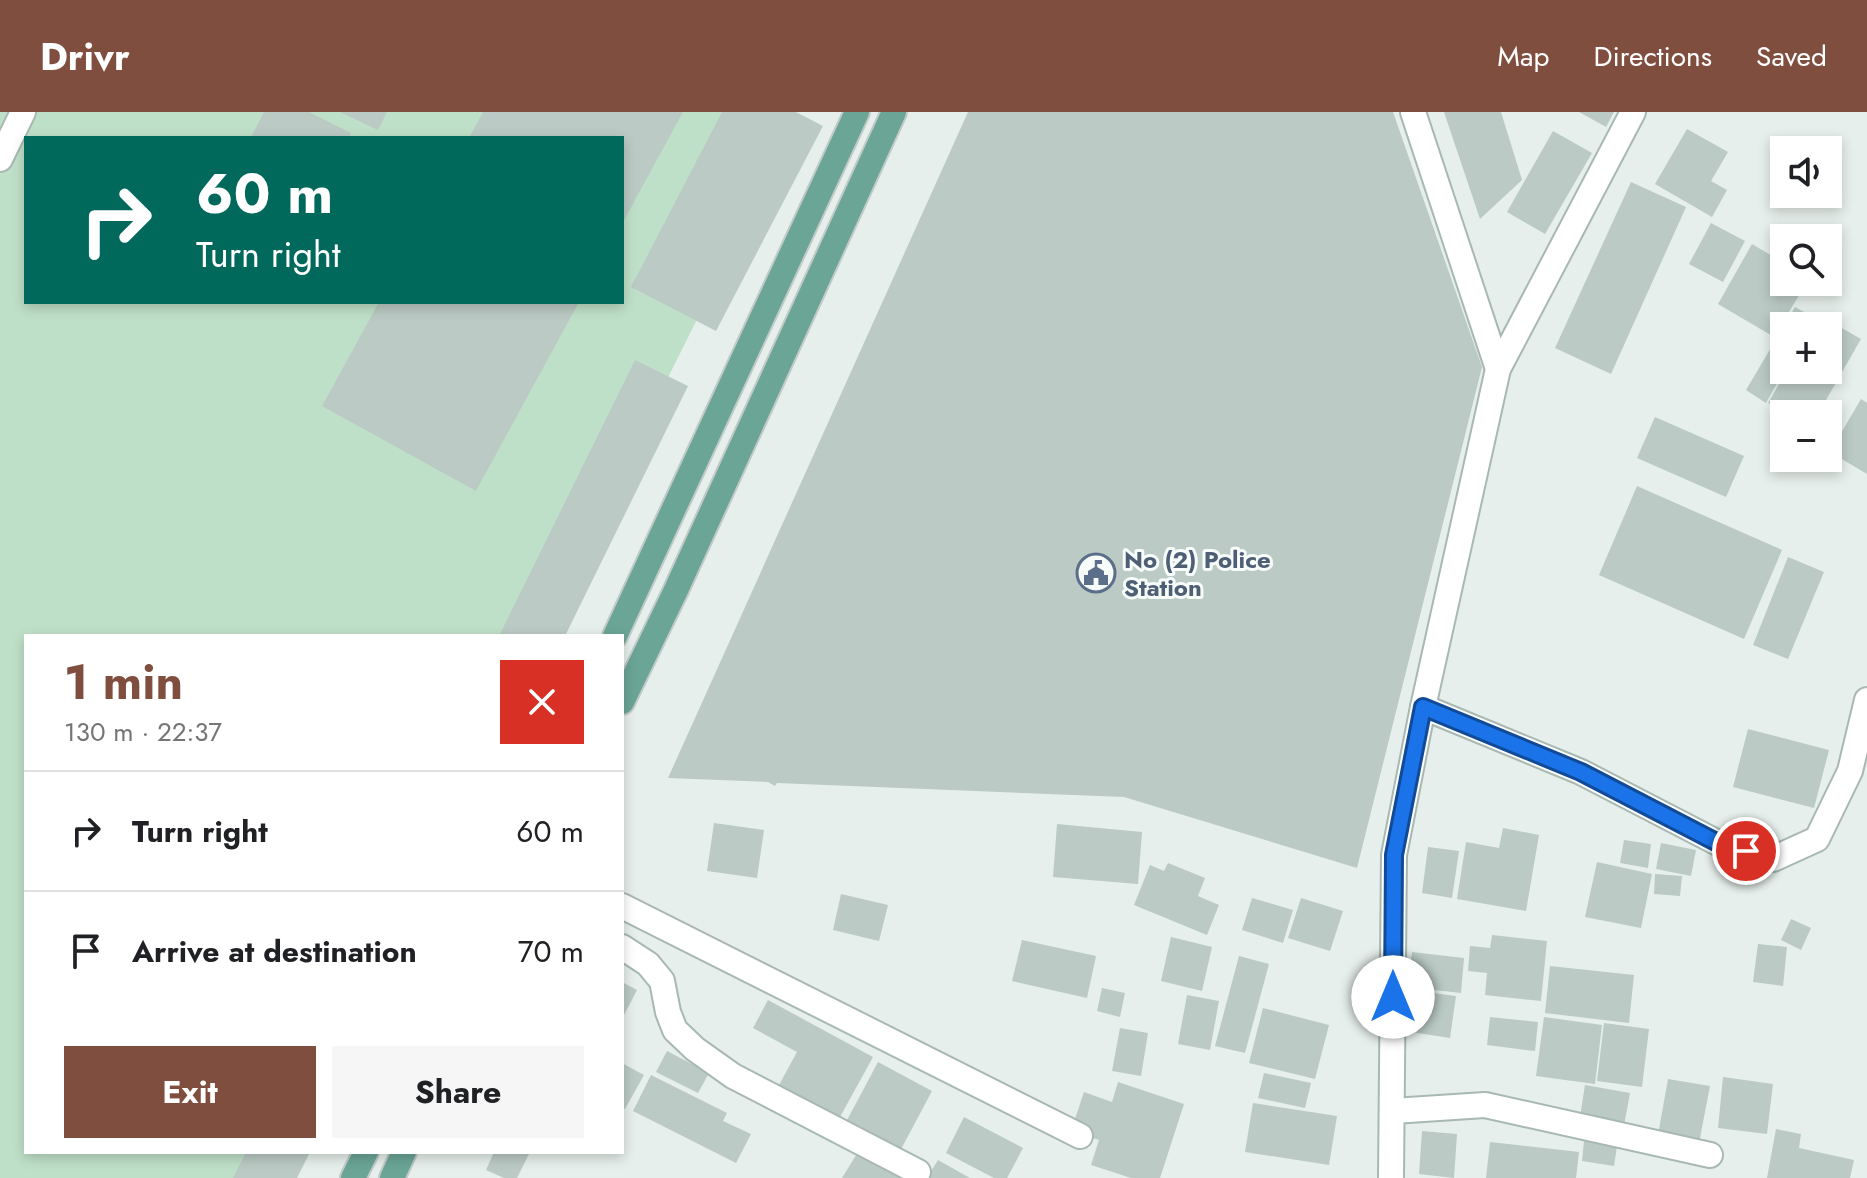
<!DOCTYPE html>
<html lang="en">
<head>
<meta charset="utf-8">
<style>
  :root { --surface:#fff; --page:#f6f6f6; --text:#202124; --muted:#757577; --line:#e0e0e0; --accent:#7f4e3f }
  body { margin:0; font-family:Jost,sans-serif; background:var(--page); color:var(--text); height:100vh; display:flex; flex-direction:column; font-size:30px; white-space:nowrap }
  * { box-sizing:border-box; margin:0 }
  p { font-size:26px; color:var(--muted) }
  .icon { flex:none; width:44px; height:44px; fill:none; stroke:currentColor; stroke-width:2; stroke-linecap:round; stroke-linejoin:round }
  .map { position:relative; flex:1; overflow:hidden }
  .side { position:absolute; left:24px; top:522px; width:600px; height:520px; display:flex; flex-direction:column; background:var(--surface); border-radius:0px; box-shadow:0 4px 12px #0003 }
  .side>* { flex:none }
  .top-card { position:absolute; left:24px; top:24px; width:600px; height:168px; border-radius:0px; box-shadow:0 4px 12px #0003; background:#00695c; color:#fff; overflow:hidden }
  .buttons { position:absolute; left:1770px; top:24px; display:grid; gap:16px }
  .buttons a { display:grid; place-items:center; width:72px; height:72px; border-radius:0px; background:var(--surface); box-shadow:0 4px 12px #0003; font-size:40px }
  .pin { position:absolute; display:grid; place-items:center; width:68px; height:68px; color:#fff; margin:-34px; border:4px solid #fff; border-radius:50%; box-shadow:0 2px 8px #0007 }
  .me { position:absolute; width:88px; margin:-44px; rotate:0deg; stroke-linejoin:round; filter:drop-shadow(0 0 6px #0008) }
  .turn { display:flex; align-items:center; gap:28px; height:168px; padding:0 40px; font-size:36px }
  .turn .icon { width:104px; height:104px; stroke-width:2.5 }
  .turn b { display:block; font-size:56px; line-height:68px }
  .round { display:grid; place-items:center; flex:none; width:84px; height:84px; border-radius:0px; background:var(--page) }
  .headline { display:flex; align-items:center; justify-content:space-between; height:136px; padding:0 40px }
  h1 { font-size:48px; font-weight:700; line-height:60px; color:var(--accent) }
  .action { display:flex; gap:16px; margin-top:auto; padding:16px 40px }
  .action a { flex:1; height:92px; border-radius:0px; background:var(--accent); color:#fff; font-size:32px; font-weight:700; line-height:92px; text-align:center }
  .action a+a { background:var(--page); color:var(--text) }
  ul { padding:0; list-style:none }
  li { display:flex; align-items:center; gap:24px; height:120px; padding:0 40px; border-top:2px solid var(--line) }
  li div { flex:1 }
  li b { display:block; font-size:30px }
  li em { font-style:normal }
  header { display:flex; align-items:center; gap:48px; box-sizing:border-box; height:112px; padding:0 40px; background:var(--accent); color:#fff }
  header strong { font-size:38px }
  nav { display:flex; gap:44px; margin-inline-start:auto; font-size:28px }
  .map>svg:first-child { display:block }
  .green { fill:#bfe0c8; fill-rule:evenodd }
  .building { fill:#bbcac4 }
  .lines { fill:none; stroke-linecap:round; stroke-linejoin:round }
  .minor-casing { stroke:#a8b8b2; stroke-width:28 }
  .major-casing { stroke:#c2cac8; stroke-width:28 }
  .minor { stroke:#fff; stroke-width:24 }
  .major { stroke:#6aa596; stroke-width:24 }
  .route-casing { stroke:#114b97; stroke-width:20 }
  .route { stroke:#1a73e8; stroke-width:14 }
  .labels { text-anchor:middle; dominant-baseline:central; stroke-width:6; stroke-linejoin:round; paint-order:stroke }
  .service-label { font-size:24px; font-weight:bold; fill:#4e5e75; stroke:#f7fbf9; text-anchor:start }
</style>
</head>
<body>
<header>
<strong>Drivr</strong>
<nav><a>Map</a><a>Directions</a><a>Saved</a></nav>
</header>
<div class="map">
<svg width="1867" height="1066" viewBox="0 0 1867 1066">
  <rect width="100%" height="100%" fill="#e6efeb"/>
  <path class="green" d="M0,0H771L794,13L539,524H26V1040H281L268,1066H0ZM26,26H622V190H26Z"/>
  <g class="building">
    <path d="M264,0H309L351,21L349,26H254L251,25Z"/>
    <path d="M340,0H387L378,18Z"/>
    <path d="M483,0H683L622,112V26H469Z"/>
    <path d="M722,0H796L823,14L716,219L631,175Z"/>
    <path d="M968,0H1393L1482,255L1357,756L1124,685L777,671L775,674L768,670L668,666Z"/>
    <path d="M1444,0H1501L1522,68L1480,107Z"/>
    <path d="M1579,0H1614L1606,15Z"/>
    <path d="M1687,17L1728,40L1711,69L1727,78L1712,105L1655,72Z"/>
    <path d="M1553,19L1592,41L1545,122L1507,100Z"/>
    <path d="M1631,70L1686,95L1611,262L1555,236Z"/>
    <path d="M1711,111L1745,129L1723,170L1689,152Z"/>
    <path d="M1752,132L1784,151V170H1807L1774,225L1718,192Z"/>
    <path d="M379,190H579L476,379L322,294Z"/>
    <path d="M1795,195L1815,206L1811,214H1784V259L1766,291L1746,278Z"/>
    <path d="M1819,203L1861,227L1818,302H1787L1768,291L1787,258H1828V214H1813Z"/>
    <path d="M635,248L688,274L565,524H499Z"/>
    <path d="M1861,287L1867,291V362L1830,340Z"/>
    <path d="M1655,305L1744,344L1726,385L1637,346Z"/>
    <path d="M1637,374L1782,438L1744,527L1599,463Z"/>
    <path d="M1788,445L1824,460L1788,547L1753,533Z"/>
    <path d="M1748,617L1829,638L1814,696L1733,675Z"/>
    <path d="M714,711L764,718L757,766L707,759Z"/>
    <path d="M1057,712L1142,720L1138,772L1053,765Z"/>
    <path d="M1503,716L1539,723L1526,799L1457,787L1466,730L1499,736Z"/>
    <path d="M1624,728L1651,732L1648,756L1620,751Z"/>
    <path d="M1661,731L1696,738L1691,764L1656,757Z"/>
    <path d="M1428,735L1459,739L1452,786L1422,781Z"/>
    <path d="M1597,750L1652,762L1641,816L1585,805Z"/>
    <path d="M1168,751L1205,766L1198,784L1219,793L1207,823L1134,793L1150,753L1164,759Z"/>
    <path d="M1655,762L1682,764L1680,784L1654,782Z"/>
    <path d="M841,782L888,793L879,829L833,818Z"/>
    <path d="M1252,786L1293,798L1283,831L1242,818Z"/>
    <path d="M1301,786L1343,799L1330,839L1288,826Z"/>
    <path d="M1791,807L1811,816L1801,838L1781,828Z"/>
    <path d="M1492,823L1547,829L1541,889L1485,883L1487,861L1468,859L1470,834L1490,836Z"/>
    <path d="M1171,825L1212,835L1202,879L1161,869Z"/>
    <path d="M1022,828L1096,844L1087,886L1012,869Z"/>
    <path d="M1758,832L1787,835L1783,874L1753,870Z"/>
    <path d="M1412,840L1464,846L1461,881L1408,875Z"/>
    <path d="M1239,844L1269,852L1245,941L1215,934Z"/>
    <path d="M1550,854L1634,863L1629,911L1545,901Z"/>
    <path d="M622,870L637,878L622,907Z"/>
    <path d="M1102,876L1125,881L1120,905L1097,899Z"/>
    <path d="M1417,879L1456,884L1450,926L1411,920Z"/>
    <path d="M1187,883L1219,889L1210,938L1178,932Z"/>
    <path d="M768,888L873,945L840,1005L779,973L797,940L753,916Z"/>
    <path d="M1263,896L1329,913L1315,967L1249,951Z"/>
    <path d="M1490,905L1538,910L1535,939L1487,933Z"/>
    <path d="M1544,905L1602,913L1595,972L1536,964Z"/>
    <path d="M1604,911L1649,917L1642,975L1597,969Z"/>
    <path d="M1120,916L1148,921L1141,964L1112,959Z"/>
    <path d="M667,939L709,961L698,981L656,960Z"/>
    <path d="M878,950L932,979L899,1041L845,1012Z"/>
    <path d="M622,951L644,963L625,997L622,996Z"/>
    <path d="M1264,961L1311,971L1305,996L1258,986Z"/>
    <path d="M651,963L727,1001L723,1009L751,1022L736,1051L633,999Z"/>
    <path d="M1723,965L1773,972L1767,1022L1718,1016Z"/>
    <path d="M1668,967L1710,974L1699,1031L1658,1023Z"/>
    <path d="M1118,970L1184,992L1160,1066H1131L1091,1053L1099,1028L1071,1019L1084,980L1112,990Z"/>
    <path d="M1585,973L1630,981L1623,1019L1579,1011Z"/>
    <path d="M1253,991L1337,1004L1329,1053L1245,1040Z"/>
    <path d="M964,1005L1023,1036L1007,1066H994L946,1041Z"/>
    <path d="M1776,1017L1801,1022L1799,1036L1854,1048L1850,1066H1767Z"/>
    <path d="M1422,1019L1457,1022L1454,1066L1419,1062Z"/>
    <path d="M1584,1029L1617,1034L1614,1054L1582,1049Z"/>
    <path d="M1490,1030L1579,1040L1576,1066H1486Z"/>
    <path d="M246,1040H310L297,1066H233Z"/>
    <path d="M494,1040H530L517,1066H504L486,1058Z"/>
    <path d="M858,1040L900,1066H842Z"/>
    <path d="M938,1048L970,1066H927Z"/>
  </g>
  <g class="lines">
    <g class="minor-casing">
      <g id="minor">
        <path d="M1413,0L1498,257"/>
        <path d="M0,47L23,0"/>
        <path d="M1423,595L1581,660L1718,731L1773,747L1817,727L1850,659L1867,588"/>
        <path d="M622,794L1080,1024"/>
        <path d="M622,835L648,852L662,869L668,900L675,918L695,937L733,964L918,1060"/>
        <path d="M1393,999L1485,993L1710,1043"/>
        <path d="M1391,1066L1394,743L1423,595L1498,257L1633,0"/>
      </g>
    </g>
    <g class="major-casing">
      <g id="major">
        <path d="M615,524L857,0"/>
        <path d="M622,590L676,478L894,0"/>
        <path d="M353,1066L366,1040"/>
        <path d="M392,1066L404,1040"/>
      </g>
    </g>
    <use href="#minor" class="minor"/>
    <use href="#major" class="major"/>
  </g>
  <g class="lines">
    <g class="route-casing">
      <path id="route" d="M1393,885L1394,743L1423,595L1581,660L1718,731L1746,739"/>
    </g>
    <use href="#route" class="route"/>
  </g>
  <defs>
    <g id="civic-ring" transform="scale(2)"><circle r="9.5" fill="#f7fbf9" stroke="#5c6f8a" stroke-width="1.5"/><path d="M-.6-6.5H3V-4.5H.6V-3L4-1V1h2V6H-6V1h2V-1L-.6-3ZM-1.2 2.5V6h2.4V2.5Z" fill="#5c6f8a"/></g>
  </defs>
  <g fill-rule="evenodd">
    <use href="#civic-ring" x="1096" y="461"/>
  </g>
  <g class="labels">
    <g class="service-label">
      <text x="1124" y="447">No (2) Police<tspan x="1124" dy="28">Station</tspan></text>
    </g>
  </g>
</svg>
<div class="buttons">
<a><svg class="icon" aria-label="sound" viewBox="0 0 24 24"><path d="M4 9h4l5-4v14l-5-4H4zM17 9q2 3 0 6"/></svg></a>
<a><svg class="icon" aria-label="search" viewBox="0 0 24 24"><circle cx="10" cy="10" r="6"/><path d="M15 15l6 6"/></svg></a>
<a>+</a>
<a>−</a>
</div>
<div class="pin" style="left:1746px;top:739px;background:#d93025"><svg class="icon" aria-label="arrive" viewBox="0 0 24 24"><path d="M6 21V4h12l-3 4 3 4H6"/></svg></div>
<svg class="me" style="left:1393px;top:885px" viewBox="-20 -20 40 40"><circle r="19" fill="#fff"/><path d="M0-13L10 11 0 6-10 11z" fill="#1a73e8"/></svg>
<div class="top-card">
<div class="turn"><svg class="icon" aria-label="right" viewBox="0 0 24 24"><path d="M7 20v-9h11M14 6l5 5-5 5"/></svg><div><b>60 m</b>Turn right</div></div>
</div>
<section class="side">
<div class="headline"><div><h1>1 min</h1><p>130 m · 22:37</p></div><a class="round" style="background:#d93025;color:#fff"><svg class="icon" aria-label="close" viewBox="0 0 24 24"><path d="M6 6l12 12M18 6L6 18"/></svg></a></div>
<ul>
<li><svg class="icon" aria-label="right" viewBox="0 0 24 24"><path d="M7 20v-9h11M14 6l5 5-5 5"/></svg><div><b>Turn right</b></div><em>60 m</em></li>
<li><svg class="icon" aria-label="arrive" viewBox="0 0 24 24"><path d="M6 21V4h12l-3 4 3 4H6"/></svg><div><b>Arrive at destination</b></div><em>70 m</em></li>
</ul>
<div class="action"><a>Exit</a><a>Share</a></div>
</section>
</div>
</body>
</html>
